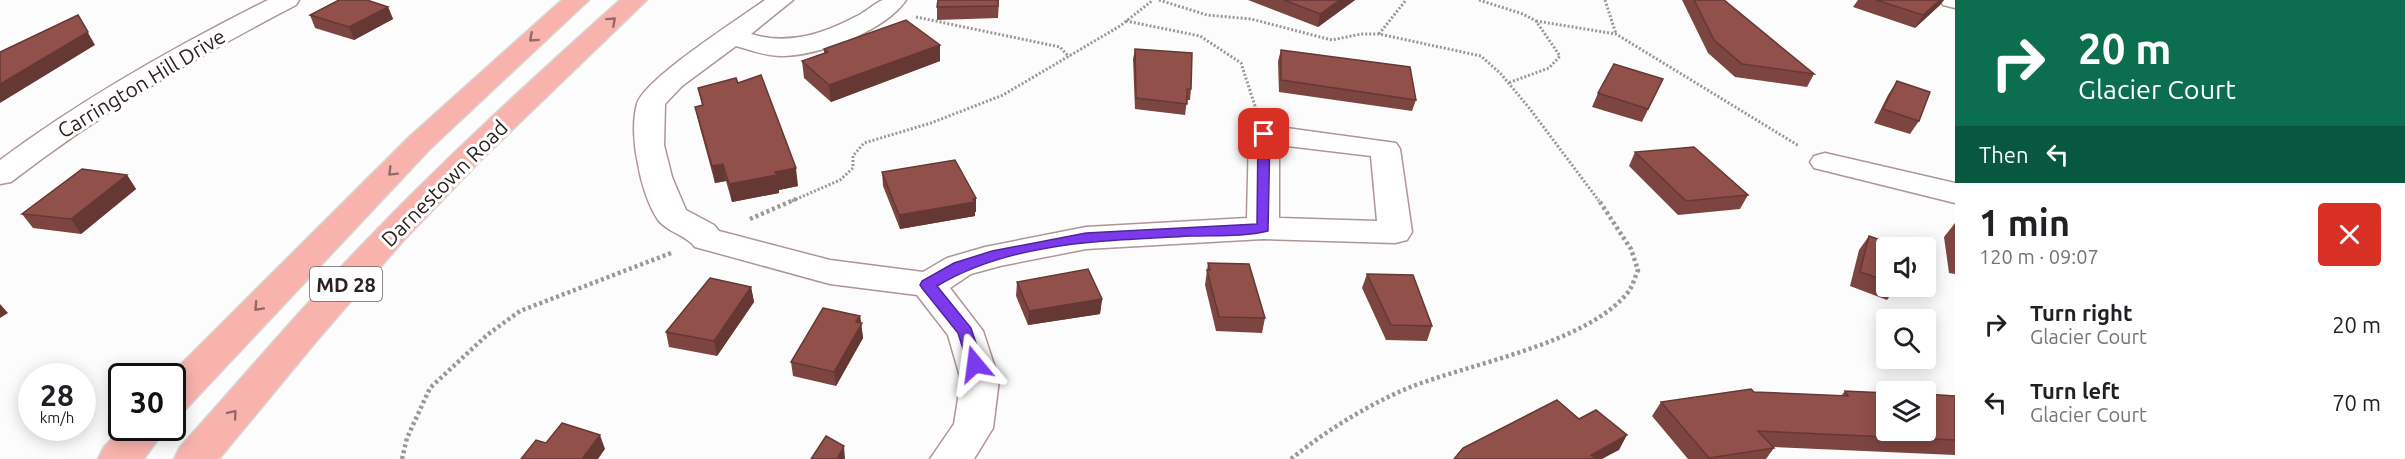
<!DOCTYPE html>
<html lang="en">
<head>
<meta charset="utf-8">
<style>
  :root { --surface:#fff; --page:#f6f6f6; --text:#202124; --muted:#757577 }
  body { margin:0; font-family:Ubuntu,sans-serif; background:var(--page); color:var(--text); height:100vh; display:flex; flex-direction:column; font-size:22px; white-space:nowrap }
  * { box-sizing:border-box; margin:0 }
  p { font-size:20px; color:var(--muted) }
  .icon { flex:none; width:33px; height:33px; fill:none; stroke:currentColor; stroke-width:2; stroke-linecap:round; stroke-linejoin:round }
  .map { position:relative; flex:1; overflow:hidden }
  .side { display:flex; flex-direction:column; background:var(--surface); width:450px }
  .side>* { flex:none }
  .banner { background:#0b6e4f; color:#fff; overflow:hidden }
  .buttons { position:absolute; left:1876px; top:237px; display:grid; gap:12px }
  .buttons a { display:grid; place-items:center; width:60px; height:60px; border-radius:6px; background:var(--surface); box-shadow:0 3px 15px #0003; font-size:30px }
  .speed { position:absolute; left:18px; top:363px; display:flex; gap:12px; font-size:30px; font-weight:700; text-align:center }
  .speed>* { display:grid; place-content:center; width:78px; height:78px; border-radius:50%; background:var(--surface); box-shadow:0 3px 15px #0003; line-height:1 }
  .speed small { font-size:15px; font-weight:400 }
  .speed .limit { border:3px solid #111; border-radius:9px; background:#fff; color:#111 }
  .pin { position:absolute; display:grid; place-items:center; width:51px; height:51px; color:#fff; margin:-26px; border-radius:12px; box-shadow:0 3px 9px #0006 }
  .me { position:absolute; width:66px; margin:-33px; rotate:344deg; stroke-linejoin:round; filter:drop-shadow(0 0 4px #0008) }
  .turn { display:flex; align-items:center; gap:21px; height:126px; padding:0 24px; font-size:27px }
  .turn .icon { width:78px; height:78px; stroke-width:2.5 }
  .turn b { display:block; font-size:42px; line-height:51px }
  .then { display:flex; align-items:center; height:57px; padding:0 24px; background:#0003; gap:12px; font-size:22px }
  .round { display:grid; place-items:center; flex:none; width:63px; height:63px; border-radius:6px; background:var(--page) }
  .overview { display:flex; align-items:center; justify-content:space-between; height:102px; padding:0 24px }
  h1 { font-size:36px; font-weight:700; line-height:45px }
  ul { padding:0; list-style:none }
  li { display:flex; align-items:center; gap:18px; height:78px; padding:0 24px }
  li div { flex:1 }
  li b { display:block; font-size:22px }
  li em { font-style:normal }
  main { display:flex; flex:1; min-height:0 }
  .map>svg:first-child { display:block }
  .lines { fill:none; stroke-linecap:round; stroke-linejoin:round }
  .minor-casing { stroke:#ad9693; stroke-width:3 }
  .major-casing { stroke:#d9d7d7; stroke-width:3 }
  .path-far1 { stroke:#9c9897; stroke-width:3; stroke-dasharray:2 2; stroke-linecap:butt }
  .path { stroke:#9c9897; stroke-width:4.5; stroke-dasharray:3 3; stroke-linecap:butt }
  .minor { fill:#fff; fill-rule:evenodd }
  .major { fill:#f8b3ad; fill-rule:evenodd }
  .wall { fill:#7d4540 }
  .shaded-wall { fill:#663834 }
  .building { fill:#91504a; stroke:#663834; stroke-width:1.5 }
  .oneway { stroke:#926a67 }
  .route { fill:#7c3aed; stroke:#51269a; stroke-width:1.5 }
  .labels { text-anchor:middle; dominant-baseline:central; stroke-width:6; stroke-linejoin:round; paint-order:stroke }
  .shield { fill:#fff; stroke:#6b6464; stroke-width:1.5 }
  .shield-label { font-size:20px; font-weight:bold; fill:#2b2221 }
  .street-label { font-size:21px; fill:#2b2221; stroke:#fff }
</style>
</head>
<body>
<main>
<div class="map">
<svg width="1955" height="459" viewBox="0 0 1955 459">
  <rect width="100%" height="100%" fill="#fcfcfc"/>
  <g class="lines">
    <g class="minor-casing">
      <g id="minor">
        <path d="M268,0H299L296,5C196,57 100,113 11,182L0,184V160C84,98 174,47 268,0Z"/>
        <path d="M765,0H793L751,34C790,46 825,33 859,15C867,11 876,2 883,0C890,0 899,0 906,0C885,31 819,56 781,56C766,56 750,50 736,46L682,86L665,104L664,145L672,177L686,210L714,225L719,231L830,260L923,272L947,258L985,247L1086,227L1247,218L1249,134L1254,128L1264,125L1396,143L1400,149L1412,232L1407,240L1395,243L1263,239L1086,249L1000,266L971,274L950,288L983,331L999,380L993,428L974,459H930L954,424L961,380L948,335L917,295L830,284L695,247C686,235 667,232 658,220C648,205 641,182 638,164C634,146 632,122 637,104C644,79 740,18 765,0ZM1279,145L1371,156L1377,221L1279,218Z"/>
        <path d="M1940,0H1955V8L1943,5Z"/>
        <path d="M1825,153L1955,183V203L1814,168L1810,162L1814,156Z"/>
      </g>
    </g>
    <g class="major-casing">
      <g id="major">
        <path d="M562,0H589L430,149L186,409L172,413V376H169L409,137Z"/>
        <path d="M620,0H647L481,160L403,241L314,344L219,459H174L180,447C234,387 286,326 341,267C429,173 524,86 620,0Z"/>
        <path d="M122,428H166L144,459H98L104,447Z"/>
      </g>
    </g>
    <g class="path-far1">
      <path d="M1159,0L1207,15L1251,19L1332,40L1361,34H1379L1481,56L1501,74L1530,109L1599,201"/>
      <path d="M1479,0L1523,14L1536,21L1560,56L1549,68L1508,83"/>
      <path d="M1605,0L1616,34"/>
      <path d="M916,17L1060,47L1069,57"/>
      <path d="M1126,21L1200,36L1241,63L1256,109"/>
      <path d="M1536,21L1616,34L1799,146"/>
      <path d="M1379,34L1406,0"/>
      <path d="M792,201L840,180L853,168V156L864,143L931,123L1003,95L1120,26L1153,0"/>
    </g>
    <g class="path">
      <path d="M750,219L796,199"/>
      <path d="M402,459L407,438L430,388L487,335L520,311L671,253"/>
      <path d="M1291,459C1327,430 1366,406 1408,388C1470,363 1588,344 1629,291C1633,285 1635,277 1638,270L1631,249L1598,199"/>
    </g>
    <use href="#minor" class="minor"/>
    <use href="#major" class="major"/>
  </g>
  <g class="wall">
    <path d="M938,0H999L998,18L937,20V7Z"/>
    <path d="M1248,0H1355L1318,27Z"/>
    <path d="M1682,0H1724L1814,74L1807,87L1735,77L1708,53Z"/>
    <path d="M1858,0H1944L1940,5L1915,28L1853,7Z"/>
    <path d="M388,7L393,19L354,40L315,28L310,15Z"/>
    <path d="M940,45V61L831,102L804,78L802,61L824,53V49Z"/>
    <path d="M1135,49L1191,89L1190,100H1187L1185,115L1135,109L1133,59Z"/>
    <path d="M1281,50L1416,100L1412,111L1279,92L1278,61Z"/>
    <path d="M1663,79L1642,122L1592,107L1598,93Z"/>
    <path d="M1897,81L1919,121L1910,134L1874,123L1888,95Z"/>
    <path d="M738,83L798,186L779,190V193L732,202L726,181L715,183L699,124L695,107L702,105L698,88Z"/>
    <path d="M1635,152L1748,195L1740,209L1678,215L1629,166Z"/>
    <path d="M882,172L976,198V212H975V216L900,229L883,186Z"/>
    <path d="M127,175L136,189L81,234L33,228L22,214Z"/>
    <path d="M1955,223V274L1949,273L1944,237Z"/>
    <path d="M1869,236L1887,248V286H1897L1887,300L1850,286L1859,250Z"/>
    <path d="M1208,263L1265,318L1262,333L1216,331L1205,285Z"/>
    <path d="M1367,274L1432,326L1427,341L1386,340L1362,288Z"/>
    <path d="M1017,282L1102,299L1100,314L1028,325L1016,296Z"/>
    <path d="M751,287L754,302L717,356L669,347L666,332Z"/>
    <path d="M860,316L863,338L836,386L793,376L791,362Z"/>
    <path d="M1845,391L1955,396V455L1773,447L1774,448L1766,459H1688L1652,416L1661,402L1754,392L1841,396Z"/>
  </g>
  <g class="shaded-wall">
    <path d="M1340,0H1355L1318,27L1320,14Z"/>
    <path d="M1940,0H1944L1940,5L1915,28L1923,15Z"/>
    <path d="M388,7L393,19L354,40L349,27Z"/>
    <path d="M78,15L95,45L0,103V84Z"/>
    <path d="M940,45V61L831,102L829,85Z"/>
    <path d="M723,164L726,181L715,183L712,166Z"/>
    <path d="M796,168L798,186L779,190V193L732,202L729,184L775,172Z"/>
    <path d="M127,175L136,189L81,234L71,219Z"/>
    <path d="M976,198V212H975V216L900,229L899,215Z"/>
    <path d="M751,287L754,302L717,356L714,341Z"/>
    <path d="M1102,299L1100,314L1028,325L1029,311Z"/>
    <path d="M0,304L8,313L0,318Z"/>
    <path d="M860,316L863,338L836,386L834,372L856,322Z"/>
    <path d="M600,435L605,449L598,459H582Z"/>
    <path d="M1627,435L1619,450L1602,459H1589L1591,455Z"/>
    <path d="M844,446L845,459H837Z"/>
  </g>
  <g class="building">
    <path d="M339,0H367L388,7L349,27L310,15Z"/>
    <path d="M938,0H998V6L937,7Z"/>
    <path d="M1284,0H1340L1320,14Z"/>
    <path d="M1694,0H1724L1814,74L1742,64L1714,40Z"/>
    <path d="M1876,0H1940L1923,15Z"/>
    <path d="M78,15L88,32L0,84V52Z"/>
    <path d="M906,20L940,45L829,85L802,61L828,52L824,49Z"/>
    <path d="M1135,49L1192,53L1191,89H1187V104L1136,98Z"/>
    <path d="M1281,50L1410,67L1416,100L1281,80Z"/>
    <path d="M1614,64L1663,79L1648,109L1598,93Z"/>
    <path d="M761,75L796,168L775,172L777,175L729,184L723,164L712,166L695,107L703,105L698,88L736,78L738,83Z"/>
    <path d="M1897,81L1930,92L1919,121L1883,109Z"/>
    <path d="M1694,147L1748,195L1686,201L1635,152Z"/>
    <path d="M955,160L976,198L973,199L975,202L899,215L882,172Z"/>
    <path d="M82,169L127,175L71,219L22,214Z"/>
    <path d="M1869,236L1903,248H1887V281L1860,272Z"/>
    <path d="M1208,263L1249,264L1265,318L1219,317L1207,270H1210Z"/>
    <path d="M1088,269L1102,299L1029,311L1017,282Z"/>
    <path d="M1367,274L1413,275L1432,326L1391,325Z"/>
    <path d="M710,278L751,287L714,341L666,332Z"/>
    <path d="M823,308L860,316L856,322L862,323L834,372L791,362Z"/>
    <path d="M1751,389L1754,392L1848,396L1845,391L1887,393V430H1926V394L1955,396V440L1758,431L1774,448L1709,458L1661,402Z"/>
    <path d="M1557,400L1579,419L1596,410L1627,435L1591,455L1596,459H1454L1463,448Z"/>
    <path d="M562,423L600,435L582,459H521L536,440L546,443Z"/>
    <path d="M826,436L844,446L837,459H811Z"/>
  </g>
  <defs><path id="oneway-chevron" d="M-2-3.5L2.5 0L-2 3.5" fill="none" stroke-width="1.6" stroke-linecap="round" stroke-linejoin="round" transform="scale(1.5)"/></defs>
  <g class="oneway">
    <use href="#oneway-chevron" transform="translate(612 21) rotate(-42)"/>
    <use href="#oneway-chevron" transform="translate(533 38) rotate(138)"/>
    <use href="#oneway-chevron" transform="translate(392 172) rotate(135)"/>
    <use href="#oneway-chevron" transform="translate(258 307) rotate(133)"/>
    <use href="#oneway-chevron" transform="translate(233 414) rotate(-50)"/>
  </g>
  <path class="route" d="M1264,130L1270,134L1268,231C1244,237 1215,235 1190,236C1105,241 1012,241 937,286L971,328L983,364L975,369L969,368L958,333L922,288L920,285L922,281L954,263L992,251L1086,233L1257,224L1258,134Z"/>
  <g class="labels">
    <rect class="shield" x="310" y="267" width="72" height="34" rx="4.5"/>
    <g class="shield-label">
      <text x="346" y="284">MD 28</text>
    </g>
    <g class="street-label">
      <text transform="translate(141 83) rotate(-31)">Carrington Hill Drive</text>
      <text transform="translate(444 183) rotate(-45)">Darnestown Road</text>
    </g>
  </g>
</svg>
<div class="buttons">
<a><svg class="icon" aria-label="sound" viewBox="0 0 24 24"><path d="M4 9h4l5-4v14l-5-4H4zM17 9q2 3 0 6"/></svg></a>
<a><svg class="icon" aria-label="search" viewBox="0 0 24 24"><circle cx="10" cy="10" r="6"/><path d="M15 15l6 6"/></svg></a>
<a><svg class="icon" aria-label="layers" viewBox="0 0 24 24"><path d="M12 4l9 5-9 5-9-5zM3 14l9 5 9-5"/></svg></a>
</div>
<div class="speed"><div>28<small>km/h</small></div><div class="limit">30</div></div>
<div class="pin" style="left:1264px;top:134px;background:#d93025"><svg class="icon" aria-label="arrive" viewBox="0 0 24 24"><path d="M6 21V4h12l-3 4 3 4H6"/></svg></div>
<svg class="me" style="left:975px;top:364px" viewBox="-20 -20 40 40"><path d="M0-17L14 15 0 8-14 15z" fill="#7c3aed" stroke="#fff" stroke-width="4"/></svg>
</div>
<section class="side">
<div class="banner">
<div class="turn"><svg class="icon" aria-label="right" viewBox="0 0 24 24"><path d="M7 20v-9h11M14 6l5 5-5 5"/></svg><div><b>20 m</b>Glacier Court</div></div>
<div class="then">Then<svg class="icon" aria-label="left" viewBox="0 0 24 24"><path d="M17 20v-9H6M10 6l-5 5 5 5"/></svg></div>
</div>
<div class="overview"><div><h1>1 min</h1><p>120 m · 09:07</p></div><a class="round" style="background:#d93025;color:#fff"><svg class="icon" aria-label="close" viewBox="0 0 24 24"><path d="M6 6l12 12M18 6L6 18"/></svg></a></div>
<ul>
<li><svg class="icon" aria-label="right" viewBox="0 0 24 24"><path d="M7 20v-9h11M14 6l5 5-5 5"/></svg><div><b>Turn right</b><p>Glacier Court</p></div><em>20 m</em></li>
<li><svg class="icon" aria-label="left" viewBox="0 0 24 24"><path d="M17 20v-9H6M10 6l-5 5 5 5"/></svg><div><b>Turn left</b><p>Glacier Court</p></div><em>70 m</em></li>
</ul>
</section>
</main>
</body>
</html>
